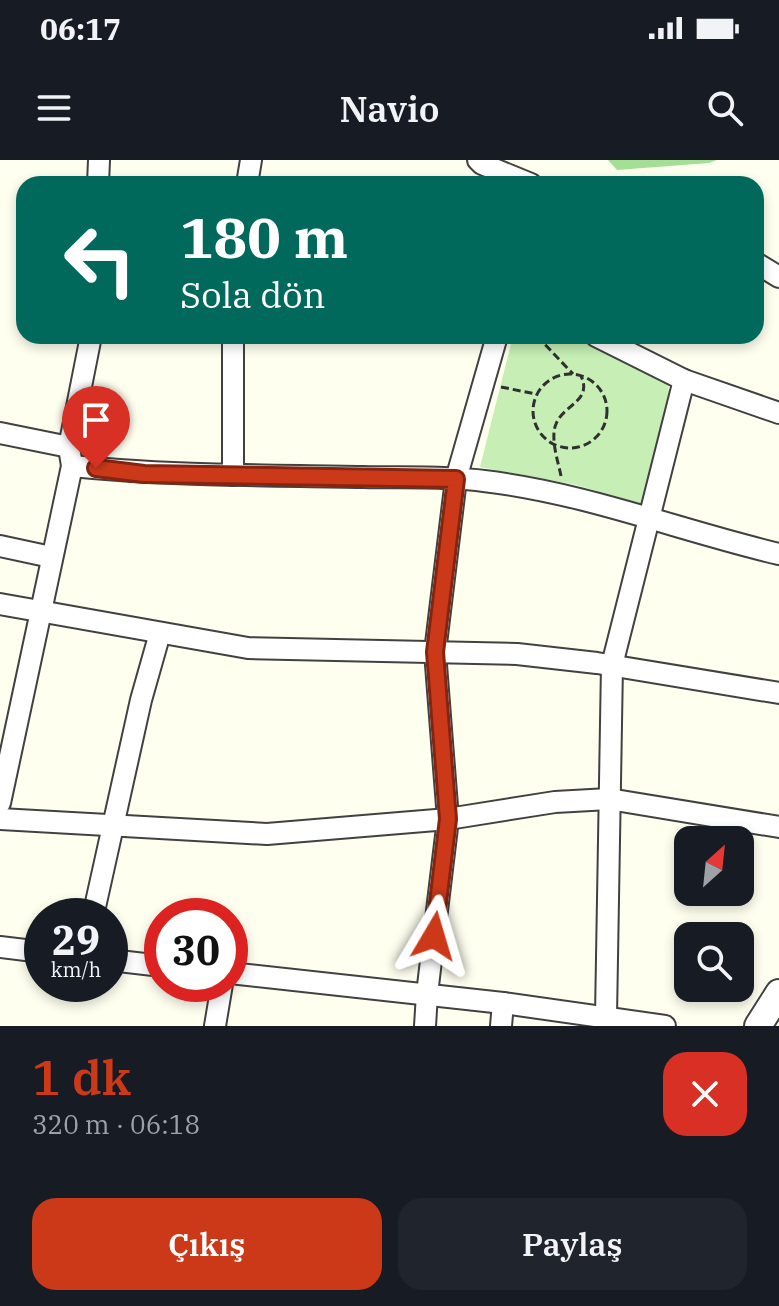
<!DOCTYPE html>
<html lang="tr">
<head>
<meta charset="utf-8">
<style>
  :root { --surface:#171b24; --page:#20242c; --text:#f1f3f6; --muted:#9ea1a6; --accent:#cc3919 }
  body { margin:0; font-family:"IBM Plex Serif",serif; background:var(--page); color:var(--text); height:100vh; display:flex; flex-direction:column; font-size:30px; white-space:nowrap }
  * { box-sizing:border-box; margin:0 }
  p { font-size:26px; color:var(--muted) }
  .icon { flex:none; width:44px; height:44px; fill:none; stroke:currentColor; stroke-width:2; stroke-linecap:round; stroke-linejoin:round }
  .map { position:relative; height:866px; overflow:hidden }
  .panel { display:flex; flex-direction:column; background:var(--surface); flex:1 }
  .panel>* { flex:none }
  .top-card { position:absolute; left:16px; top:16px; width:748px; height:168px; border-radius:24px; box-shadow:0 4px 12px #0003; background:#00695c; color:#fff; overflow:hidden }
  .needle { width:52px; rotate:27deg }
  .tools { position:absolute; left:674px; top:666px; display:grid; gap:16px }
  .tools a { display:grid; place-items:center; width:80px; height:80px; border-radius:16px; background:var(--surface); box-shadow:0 4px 12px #0003; font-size:40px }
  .speed { position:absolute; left:24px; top:738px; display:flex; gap:16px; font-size:40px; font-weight:700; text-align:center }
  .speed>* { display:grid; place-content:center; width:104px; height:104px; border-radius:50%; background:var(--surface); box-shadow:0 4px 12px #0003; line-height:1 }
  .speed small { font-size:20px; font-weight:400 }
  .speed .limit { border:12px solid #d22; background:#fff; color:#111 }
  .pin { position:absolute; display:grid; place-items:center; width:68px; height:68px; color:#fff; margin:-82px -34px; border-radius:50% 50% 50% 0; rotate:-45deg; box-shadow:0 0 8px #0007 }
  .pin .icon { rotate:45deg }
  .me { position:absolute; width:88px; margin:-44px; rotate:7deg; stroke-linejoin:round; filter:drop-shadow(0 0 6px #0008) }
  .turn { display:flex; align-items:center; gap:28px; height:168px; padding:0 32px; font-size:36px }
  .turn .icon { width:104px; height:104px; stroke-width:2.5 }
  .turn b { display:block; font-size:56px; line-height:68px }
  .round { display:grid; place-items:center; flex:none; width:84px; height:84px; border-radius:24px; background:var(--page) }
  .summary { display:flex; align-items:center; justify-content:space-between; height:136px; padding:0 32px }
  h1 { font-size:48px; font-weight:600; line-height:60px; color:var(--accent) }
  .action { display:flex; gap:16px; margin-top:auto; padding:16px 32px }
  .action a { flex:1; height:92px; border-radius:24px; background:var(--accent); color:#fff; font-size:32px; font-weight:600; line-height:92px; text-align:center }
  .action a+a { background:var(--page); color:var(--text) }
  .status { display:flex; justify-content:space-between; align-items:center; height:56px; padding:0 40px; background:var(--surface); direction:ltr }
  .status svg { height:22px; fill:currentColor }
  header { display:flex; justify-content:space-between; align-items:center; height:104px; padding:0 32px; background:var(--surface); font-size:36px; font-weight:600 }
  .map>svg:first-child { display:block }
  .green { fill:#c6eeb5 }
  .forest { fill:#a4e093 }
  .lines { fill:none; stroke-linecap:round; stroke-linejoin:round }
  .minor-casing { stroke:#414141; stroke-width:24 }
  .tertiary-casing { stroke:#414141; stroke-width:30 }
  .path { stroke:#303030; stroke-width:3; stroke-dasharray:8 4; stroke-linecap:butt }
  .minor { stroke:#fff; stroke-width:20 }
  .tertiary { stroke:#fff; stroke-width:26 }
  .route-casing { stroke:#852510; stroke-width:20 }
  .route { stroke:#cc3919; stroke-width:14 }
</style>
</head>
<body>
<div class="status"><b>06:17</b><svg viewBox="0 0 49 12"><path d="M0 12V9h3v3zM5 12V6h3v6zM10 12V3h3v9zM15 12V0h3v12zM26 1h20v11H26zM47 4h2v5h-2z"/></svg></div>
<header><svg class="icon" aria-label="menu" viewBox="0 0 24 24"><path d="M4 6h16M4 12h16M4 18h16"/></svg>Navio<svg class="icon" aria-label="search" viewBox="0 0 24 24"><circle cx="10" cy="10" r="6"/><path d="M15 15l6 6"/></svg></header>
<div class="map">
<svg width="779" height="866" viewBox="0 0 779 866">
  <rect width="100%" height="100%" fill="#fffff0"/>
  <path class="green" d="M513,176H575L668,222L669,234L642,344L576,325L480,307Z"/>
  <path class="forest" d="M608,0H717L709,3L617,10Z"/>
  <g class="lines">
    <g class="minor-casing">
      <g id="minor">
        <path d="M478,0L482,4L531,24"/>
        <path d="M98,24L99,0"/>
        <path d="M247,24L251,0"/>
        <path d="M756,103L779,117"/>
        <path d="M596,176L684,220L779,253"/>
        <path d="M0,273L69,287"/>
        <path d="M72,306C168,316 266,315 363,317C403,318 444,316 484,321C586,333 681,371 779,394"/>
        <path d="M233,315V176"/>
        <path d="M0,386L51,397"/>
        <path d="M0,444L248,488L517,494L597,503L779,533"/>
        <path d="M0,643L72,306L69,287L91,176"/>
        <path d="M0,659L267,674L448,659L555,642L609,639L779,667"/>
        <path d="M93,756L141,540L160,473"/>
        <path d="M0,787L42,792"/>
        <path d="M110,800L162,806"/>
        <path d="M230,813L503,843L665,866"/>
        <path d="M606,856L612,505L684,220"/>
        <path d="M215,866L222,824"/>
        <path d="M425,866L427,834L448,659L435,492L456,319L497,176"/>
        <path d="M501,866L503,843"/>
      </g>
    </g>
    <g class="tertiary-casing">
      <path id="tertiary" d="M758,866L779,833"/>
    </g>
    <g class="path">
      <path d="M537,176L573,214"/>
      <circle cx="570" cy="251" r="37"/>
      <path d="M501,227L536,234"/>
      <path d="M561,316C558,301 550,278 556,264C563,245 593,241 581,216"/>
    </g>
    <use href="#minor" class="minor"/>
    <use href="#tertiary" class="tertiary"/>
  </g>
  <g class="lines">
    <g class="route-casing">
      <path id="route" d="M96,308L144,314L456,319L435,492L448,659L434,776"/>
    </g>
    <use href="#route" class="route"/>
  </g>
</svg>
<div class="tools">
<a><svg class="needle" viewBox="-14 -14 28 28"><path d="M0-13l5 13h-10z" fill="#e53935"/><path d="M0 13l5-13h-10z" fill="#9ea1a6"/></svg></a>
<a><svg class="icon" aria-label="search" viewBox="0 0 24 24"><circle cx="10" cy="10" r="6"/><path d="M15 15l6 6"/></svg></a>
</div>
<div class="speed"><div>29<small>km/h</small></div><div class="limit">30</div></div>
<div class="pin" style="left:96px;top:308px;background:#d93025"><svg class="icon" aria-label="arrive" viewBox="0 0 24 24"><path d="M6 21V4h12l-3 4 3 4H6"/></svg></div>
<svg class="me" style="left:434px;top:776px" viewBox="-20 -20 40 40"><path d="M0-17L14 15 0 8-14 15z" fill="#cc3919" stroke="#fff" stroke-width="4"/></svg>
<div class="top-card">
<div class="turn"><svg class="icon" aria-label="left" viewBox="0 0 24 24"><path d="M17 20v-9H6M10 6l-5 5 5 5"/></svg><div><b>180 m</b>Sola dön</div></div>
</div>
</div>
<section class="panel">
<div class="summary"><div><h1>1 dk</h1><p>320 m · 06:18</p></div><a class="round" style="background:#d93025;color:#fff"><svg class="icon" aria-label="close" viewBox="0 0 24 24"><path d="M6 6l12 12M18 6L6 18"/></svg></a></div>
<div class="action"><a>Çıkış</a><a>Paylaş</a></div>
</section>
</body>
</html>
